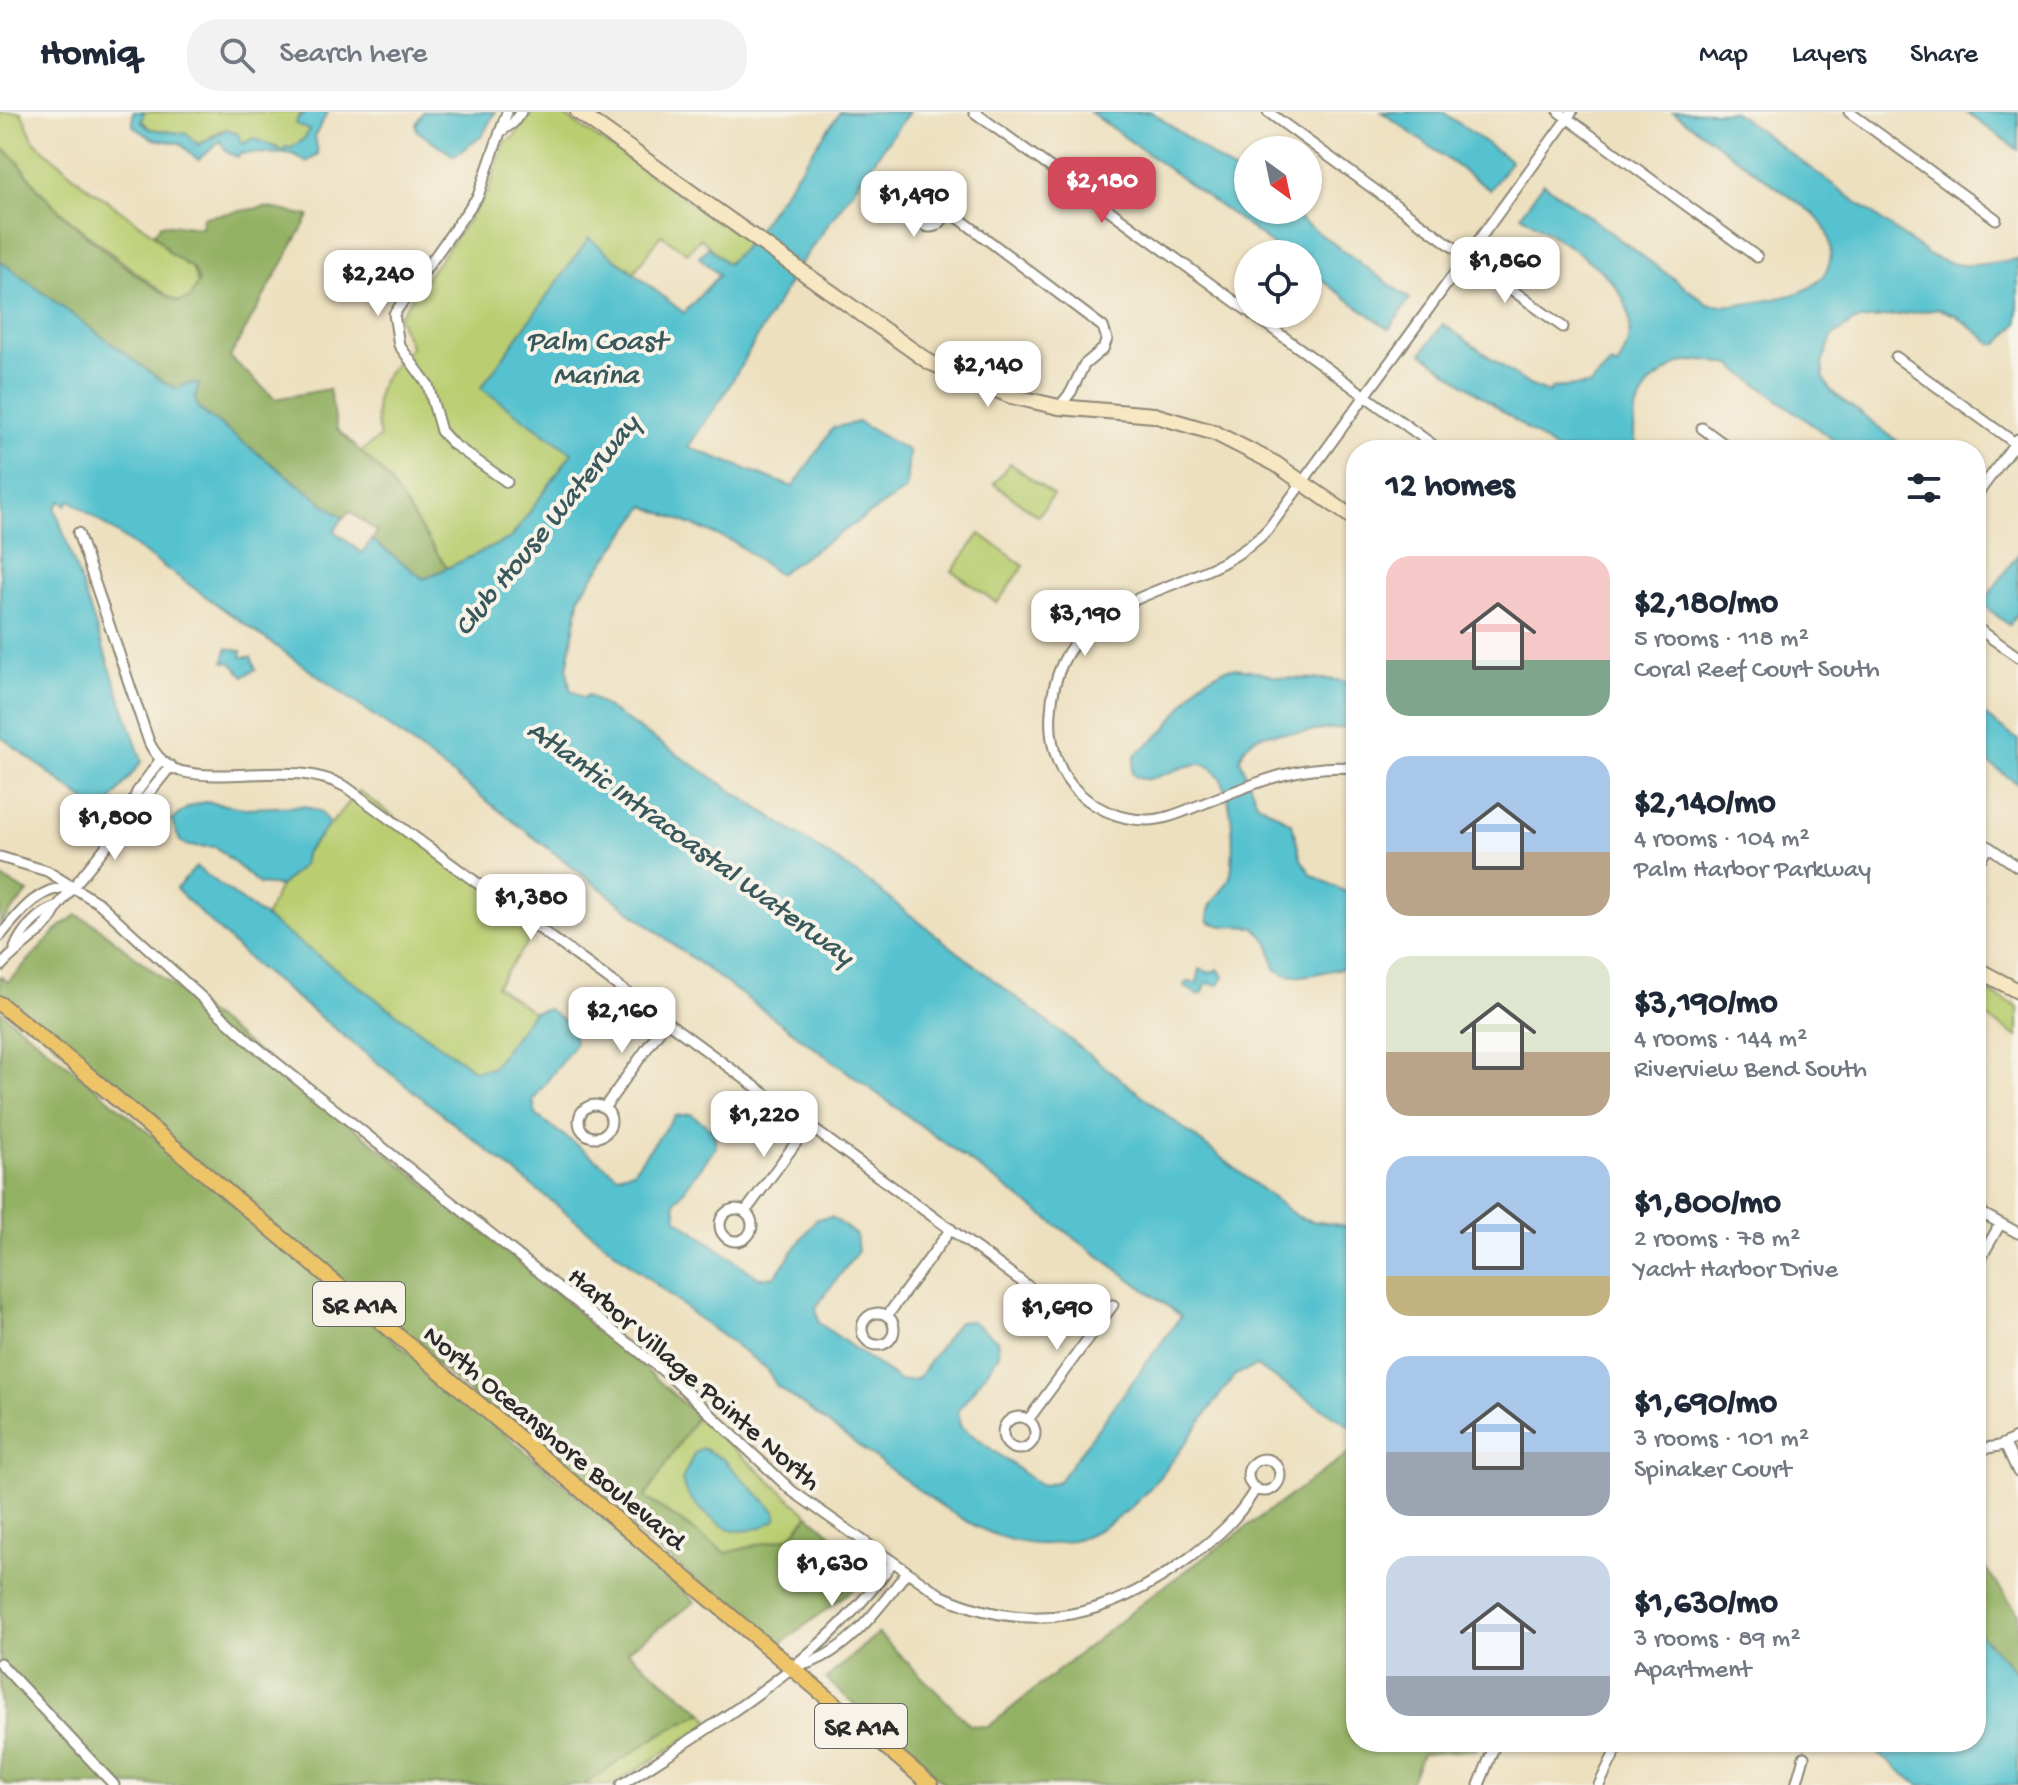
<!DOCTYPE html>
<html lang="en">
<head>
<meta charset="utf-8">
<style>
	:root { --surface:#fff; --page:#f2f2f3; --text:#1f2937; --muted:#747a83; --line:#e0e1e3; --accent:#d1495b }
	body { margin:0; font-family:"Gochi Hand",sans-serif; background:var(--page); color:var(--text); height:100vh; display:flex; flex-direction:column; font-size:30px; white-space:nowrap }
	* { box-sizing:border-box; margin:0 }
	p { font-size:26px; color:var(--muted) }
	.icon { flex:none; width:44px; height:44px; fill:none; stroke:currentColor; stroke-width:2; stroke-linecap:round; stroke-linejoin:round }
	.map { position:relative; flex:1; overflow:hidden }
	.side { position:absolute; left:1346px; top:328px; width:640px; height:1312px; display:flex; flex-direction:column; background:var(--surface); border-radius:32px; box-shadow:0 2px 6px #0004 }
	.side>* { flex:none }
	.needle { width:52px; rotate:147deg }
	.tools { position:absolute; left:1234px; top:24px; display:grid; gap:16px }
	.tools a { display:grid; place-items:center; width:88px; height:88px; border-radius:50%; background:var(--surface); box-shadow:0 2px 6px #0004; font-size:40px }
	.price { position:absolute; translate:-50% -68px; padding:0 18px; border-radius:16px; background:#fff; color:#222; font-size:26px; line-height:52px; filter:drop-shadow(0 2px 4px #0008) }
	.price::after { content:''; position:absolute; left:50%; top:48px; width:24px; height:18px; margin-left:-12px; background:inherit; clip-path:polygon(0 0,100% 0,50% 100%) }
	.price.active { background:var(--accent); color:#fff }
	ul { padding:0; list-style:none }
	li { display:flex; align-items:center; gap:24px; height:200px; padding:0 40px }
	li span { display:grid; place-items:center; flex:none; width:224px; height:160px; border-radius:24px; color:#555 }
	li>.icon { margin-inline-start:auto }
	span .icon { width:96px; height:96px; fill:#fffc; stroke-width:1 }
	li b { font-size:34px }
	h2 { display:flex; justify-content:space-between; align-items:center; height:96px; padding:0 40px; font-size:34px }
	header { display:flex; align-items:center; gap:48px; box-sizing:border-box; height:112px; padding:0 40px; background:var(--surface); border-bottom:2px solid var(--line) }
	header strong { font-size:38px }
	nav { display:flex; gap:44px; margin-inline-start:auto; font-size:28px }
	.search { width:560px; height:72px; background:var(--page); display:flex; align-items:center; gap:20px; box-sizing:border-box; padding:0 28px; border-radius:32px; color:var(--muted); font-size:30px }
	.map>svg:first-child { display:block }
	.green { fill:#bace71; stroke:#727c4e; stroke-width:2 }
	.forest { fill:#93b163; stroke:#5f6e47; stroke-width:2 }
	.water { fill:#56c2cf; stroke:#40767d; stroke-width:2 }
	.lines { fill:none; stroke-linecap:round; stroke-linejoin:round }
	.street-casing { stroke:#8c8675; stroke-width:13 }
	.secondary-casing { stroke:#8c8675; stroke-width:18 }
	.primary-casing { stroke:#8c8675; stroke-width:18 }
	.street { stroke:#fff; stroke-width:9 }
	.secondary { stroke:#f8e7c3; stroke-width:14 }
	.primary { stroke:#eec469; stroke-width:14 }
	.labels { text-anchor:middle; stroke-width:8; stroke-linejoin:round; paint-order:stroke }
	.shield { fill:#f7f3e8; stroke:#686764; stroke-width:2 }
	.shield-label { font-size:26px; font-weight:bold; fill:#2b2b2b }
	.street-label { font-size:28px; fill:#2b2b2b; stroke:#f7f3e8 }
	.water-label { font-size:30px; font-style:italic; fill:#38585c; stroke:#f7f3e8 }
</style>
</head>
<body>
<header>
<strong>Homiq</strong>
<div class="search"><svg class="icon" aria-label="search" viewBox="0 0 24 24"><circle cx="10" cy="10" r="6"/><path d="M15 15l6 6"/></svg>Search here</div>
<nav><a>Map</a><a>Layers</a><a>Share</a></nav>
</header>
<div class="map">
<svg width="2018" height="1673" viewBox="0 0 2018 1673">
	<rect width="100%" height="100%" fill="#f7f3e8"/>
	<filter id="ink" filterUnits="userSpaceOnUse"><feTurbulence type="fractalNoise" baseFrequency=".0125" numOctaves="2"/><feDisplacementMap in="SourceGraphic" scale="16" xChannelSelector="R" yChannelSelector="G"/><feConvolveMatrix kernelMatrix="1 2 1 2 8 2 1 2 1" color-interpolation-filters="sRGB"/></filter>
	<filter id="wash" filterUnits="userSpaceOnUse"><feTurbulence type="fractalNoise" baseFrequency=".006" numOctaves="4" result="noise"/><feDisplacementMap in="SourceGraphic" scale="32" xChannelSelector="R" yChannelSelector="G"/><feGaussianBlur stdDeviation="1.8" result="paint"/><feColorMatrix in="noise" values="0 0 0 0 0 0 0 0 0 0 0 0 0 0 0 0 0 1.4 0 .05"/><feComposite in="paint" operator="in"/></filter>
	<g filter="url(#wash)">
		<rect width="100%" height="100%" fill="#ede0bf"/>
		<path class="green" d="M0 0H21L34 29 82 71 154 122 171 142 192 156 199 175 190 186 181 190 169 185C126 152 80 120 42 81 27 65 21 46 0 35Z
			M144 0H308L300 3 296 12 309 18C305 28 291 40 280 40L277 34 242 32 222 18 198 33 187 22 150 17 140 6Z
			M533 0H559L749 130 727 153 701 126 687 141 661 123 634 160 588 127 572 341 511 426 447 456 385 363 361 340 380 325C369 281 381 265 411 235L398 205 487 82 505 30 514 25Z
			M1010 351 1053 383 1038 404 994 372Z
			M980 422 1024 454 997 491 952 459Z
			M359 679 540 813 496 874 533 900 492 957 475 959 265 806 280 774 303 753 305 741Z
			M1976 874 2018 895V925L1976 899Z
			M697 1304 809 1403 790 1425 726 1441 644 1385Z
			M703 1600 711 1611 612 1673H583L662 1621Z"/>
		<path class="forest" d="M0 35C20 46 26 64 41 80 79 121 130 161 178 190L190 186 199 169 192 156 171 142 154 122 161 112 202 116 203 105 265 95 309 104 230 245 275 287 329 277 337 317 385 363 447 456 424 467 372 428 377 420 349 399 343 406 199 297 195 287 199 272 188 271 177 277 166 272 0 149Z
			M0 765 28 780 0 812Z
			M77 803 94 812C297 973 507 1128 697 1304L645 1385 726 1441 790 1425 809 1403 875 1461 779 1533 650 1432 0 886V864L8 870 61 814Z
			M0 899 89 970 644 1440 695 1490 627 1539 703 1600 662 1621 583 1673H7L0 1667Z
			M1356 1336V1630H1478L1476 1637 1422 1642 1409 1673H946L826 1567 878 1521 970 1613 988 1615 1155 1481Z
			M1976 1443 2018 1501V1561L1976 1519Z"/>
		<path class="water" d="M133 0H144L141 10 150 17 187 22 198 33 227 17 238 22 242 32 254 26 285 40V35L291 36 305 26 309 18 296 12 298 5 308 0H328L315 23 318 42 307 50 292 42 242 41 237 45 226 39 220 29 198 48 180 31 153 27 133 14Z
			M423 0H495L482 24 454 44 417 19 416 12Z
			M840 0H909L799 153 755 121Z
			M1090 0H1152L1248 70V98H1287L1410 187 1389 217 1308 158V142H1286Z
			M1382 0H1443L1511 49 1490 78Z
			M1673 0H1734L1929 143C1962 160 1983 152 2018 147V211L1999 232H1993L1955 203 1939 197 1854 209 1832 225 1822 252 1824 267 1831 279 1909 338H1847L1731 253 1707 248 1679 251 1649 272 1635 299 1634 324 1638 338H1556L1422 241 1443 212 1529 273 1549 281 1552 276 1590 273 1611 252 1617 255C1664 178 1574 140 1521 103L1543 71 1708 192C1727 197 1796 186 1812 174 1840 155 1834 119 1811 100Z
			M1966 0H2018V38Z
			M589 126 684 201 719 163 699 145 709 135 727 152 749 130 794 162 725 281 688 335 793 375 833 316 858 310 909 339 906 378 778 462 734 430 645 394 580 483 567 557 570 577 584 586 588 583 863 766 1296 1104C1317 1114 1337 1108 1356 1119V1318L1256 1254 1235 1263C1204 1303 1166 1365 1129 1397 1039 1472 965 1412 890 1357 852 1329 814 1301 777 1274L766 1256 697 1205 256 854 176 777 196 755 475 959 492 956 533 900 549 897 573 916 575 932 533 988 536 1003 617 1063 633 1059 675 1004 691 1002 714 1019 716 1035 675 1090 677 1107 759 1166 775 1164 816 1107 832 1105 856 1123 858 1139 816 1195 819 1211 900 1269 917 1267 958 1210 972 1209 997 1228 999 1243 958 1299 960 1314 1041 1374 1059 1369 1181 1204 674 833 401 623 70 388 66 393 60 389 55 396 142 649 102 701 0 624V149L166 272 177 277 188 271 199 272 195 287 199 297 343 406 334 419 362 441 372 428 424 467 511 426 572 341 481 276Z
			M2018 442V501L2009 513 1982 492Z
			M227 536 242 539 241 545H251L256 557 244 564 230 550H224Z
			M1225 557C1247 553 1266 565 1287 566 1312 568 1332 564 1356 573V616C1338 615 1322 618 1305 620 1279 623 1251 613 1240 647L1257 690 1292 712 1301 747 1312 763 1356 785V856C1328 853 1300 875 1275 857L1269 831 1255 815 1223 814 1209 810C1204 788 1227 781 1231 761 1235 736 1235 652 1199 652 1178 652 1144 679 1132 661L1135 643 1164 619 1200 570Z
			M1976 597 2018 628V672L1976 642Z
			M206 690 244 696 304 694 322 700 329 713 305 741 303 753 280 774 259 772 216 735 188 734 180 729 172 709C182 698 191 692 206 690Z
			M1200 857 1210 861 1218 857 1224 865 1219 873 1206 871 1203 881 1198 883 1184 874 1187 870 1197 871Z
			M702 1336 723 1347 776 1400V1408C746 1425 728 1422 703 1399 693 1390 684 1381 682 1368L695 1340Z
			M1976 1519 2018 1561V1673H1919L1863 1630H1976Z"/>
	</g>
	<g filter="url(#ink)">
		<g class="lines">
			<defs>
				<path id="street" d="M974 0 1248 199
					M1268 0 1563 215
					M1559 0 1757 145
					M1849 0 1996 107
					M500 20 513 11 521 0
					M916 101a14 14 0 1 1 28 0a14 14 0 1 1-28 0Z
					M943 100 956 104 1103 215 1107 227 1103 237 1084 253 1071 280 1059 295
					M1252 202 1440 338
					M1896 245 2015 331
					M1702 316 1732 338
					M507 370 453 332 441 319 428 273 399 233 394 202 478 84 507 0
					M1976 384 2018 327
					M78 421 149 630C155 643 166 655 180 659 234 672 295 647 346 675L1092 1221
					M1976 515 2018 545
					M1356 656C1300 651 1255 671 1205 691 1186 698 1167 708 1147 708 1118 708 1091 695 1072 674 1055 654 1049 625 1051 600 1058 468 1202 491 1269 416L1572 0
					M128 702 137 680 161 647
					M1976 726 2018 755
					M0 745 47 759 100 792 249 929 672 1266 792 1379 942 1484C1034 1525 1111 1504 1189 1446 1217 1425 1238 1407 1256 1376
					M1976 753 1989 735
					M0 824C20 800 39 774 72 775
					M15 836C21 819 40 799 57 795
					M0 855C18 833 46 822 57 795L171 654
					M579 1009a16 16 0 1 1 32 0a16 16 0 1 1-32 0Z
					M604 996 666 910
					M720 1113a16 16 0 1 1 32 0a16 16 0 1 1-32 0Z
					M1976 1098 2018 1121
					M745 1100 809 1013
					M1976 1155 2000 1112
					M862 1217a16 16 0 1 1 32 0a16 16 0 1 1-32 0Z
					M887 1204 951 1117
					M1003 1321a16 16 0 1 1 32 0a16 16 0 1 1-32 0Z
					M1028 1308 1113 1193
					M2005 1332 2018 1360
					M1976 1338 1999 1334 2018 1325
					M1248 1363a16 16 0 1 1 32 0a16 16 0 1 1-32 0Z
					M0 1551 114 1673
					M791 1555C839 1551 879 1497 906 1461
					M621 1673C717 1610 826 1547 892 1451
					M1479 1673 1496 1630
					M1599 1673 1620 1630
					M1796 1673 1804 1645"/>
				<path id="secondary" d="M578 0 929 250 1011 284 1059 295 1154 303 1215 321 1276 352 1356 408
					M1976 857 2018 879"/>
				<path id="primary" d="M0 892 92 966 931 1673"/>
			</defs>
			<use href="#street" class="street-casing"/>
			<use href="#secondary" class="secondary-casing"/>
			<use href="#primary" class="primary-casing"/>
			<use href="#street" class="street"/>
			<use href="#secondary" class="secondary"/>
			<use href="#primary" class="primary"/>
		</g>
	</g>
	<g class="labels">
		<g class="shield">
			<rect x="313" y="1170" width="92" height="44" rx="6"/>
			<rect x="815" y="1592" width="92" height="44" rx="6"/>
		</g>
		<g class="shield-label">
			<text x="359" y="1201">SR A1A</text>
			<text x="861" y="1623">SR A1A</text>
		</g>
		<g class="street-label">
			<text transform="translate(696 1265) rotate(41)" y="10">Harbor Village Pointe North</text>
			<text transform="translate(556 1324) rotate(40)" y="10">North Oceanshore Boulevard</text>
		</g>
		<g class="water-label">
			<text x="596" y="237">Palm Coast<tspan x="596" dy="34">Marina</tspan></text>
			<text transform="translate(545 412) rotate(-51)" y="10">Club House Waterway</text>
			<text transform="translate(692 729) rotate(36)" y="10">Atlantic Intracoastal Waterway</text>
		</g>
	</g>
</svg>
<div class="tools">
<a><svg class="needle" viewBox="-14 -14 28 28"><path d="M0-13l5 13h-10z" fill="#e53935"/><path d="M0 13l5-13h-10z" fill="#747a83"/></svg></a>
<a><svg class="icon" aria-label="locate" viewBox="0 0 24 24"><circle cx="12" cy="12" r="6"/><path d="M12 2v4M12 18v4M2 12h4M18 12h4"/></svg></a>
</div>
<b class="price active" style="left:1102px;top:113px">$2,180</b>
<b class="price" style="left:914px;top:127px">$1,490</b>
<b class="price" style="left:1505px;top:193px">$1,860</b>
<b class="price" style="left:378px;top:206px">$2,240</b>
<b class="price" style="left:988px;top:297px">$2,140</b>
<b class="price" style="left:1085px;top:546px">$3,190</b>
<b class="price" style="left:115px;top:750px">$1,800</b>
<b class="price" style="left:531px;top:830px">$1,380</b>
<b class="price" style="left:622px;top:943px">$2,160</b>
<b class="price" style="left:764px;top:1047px">$1,220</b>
<b class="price" style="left:1057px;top:1240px">$1,690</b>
<b class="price" style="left:832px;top:1496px">$1,630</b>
<section class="side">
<h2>12 homes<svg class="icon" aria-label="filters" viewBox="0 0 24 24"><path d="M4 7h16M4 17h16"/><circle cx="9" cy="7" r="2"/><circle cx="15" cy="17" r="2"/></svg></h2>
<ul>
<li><span style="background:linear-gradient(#f6c9c9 65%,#7fa58c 0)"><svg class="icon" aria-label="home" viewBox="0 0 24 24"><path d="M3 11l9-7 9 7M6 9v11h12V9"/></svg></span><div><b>$2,180/mo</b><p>5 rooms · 118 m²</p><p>Coral Reef Court South</p></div></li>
<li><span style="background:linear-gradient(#a9c7e8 60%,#b9a48a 0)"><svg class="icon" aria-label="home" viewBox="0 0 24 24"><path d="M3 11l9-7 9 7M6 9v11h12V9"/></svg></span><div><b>$2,140/mo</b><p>4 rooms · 104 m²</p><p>Palm Harbor Parkway</p></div></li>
<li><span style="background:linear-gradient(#dfe7d0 60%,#b9a48a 0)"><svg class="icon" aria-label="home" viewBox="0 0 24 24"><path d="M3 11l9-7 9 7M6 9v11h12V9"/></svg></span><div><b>$3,190/mo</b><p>4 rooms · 144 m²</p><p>Riverview Bend South</p></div></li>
<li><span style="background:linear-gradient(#a9c7e8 75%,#c2b280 0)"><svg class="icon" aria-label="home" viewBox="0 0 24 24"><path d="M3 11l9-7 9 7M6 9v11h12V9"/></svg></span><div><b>$1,800/mo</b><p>2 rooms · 78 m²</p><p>Yacht Harbor Drive</p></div></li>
<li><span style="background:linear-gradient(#a9c7e8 60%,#9aa5b1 0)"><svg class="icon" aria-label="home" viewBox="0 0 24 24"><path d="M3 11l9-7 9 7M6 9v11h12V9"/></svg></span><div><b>$1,690/mo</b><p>3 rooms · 101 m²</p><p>Spinaker Court</p></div></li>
<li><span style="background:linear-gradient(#c9d6e8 75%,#9aa5b1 0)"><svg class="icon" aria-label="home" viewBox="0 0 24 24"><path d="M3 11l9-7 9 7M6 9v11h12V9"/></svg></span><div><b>$1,630/mo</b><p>3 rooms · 89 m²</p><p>Apartment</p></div></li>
</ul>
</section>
</div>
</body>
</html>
